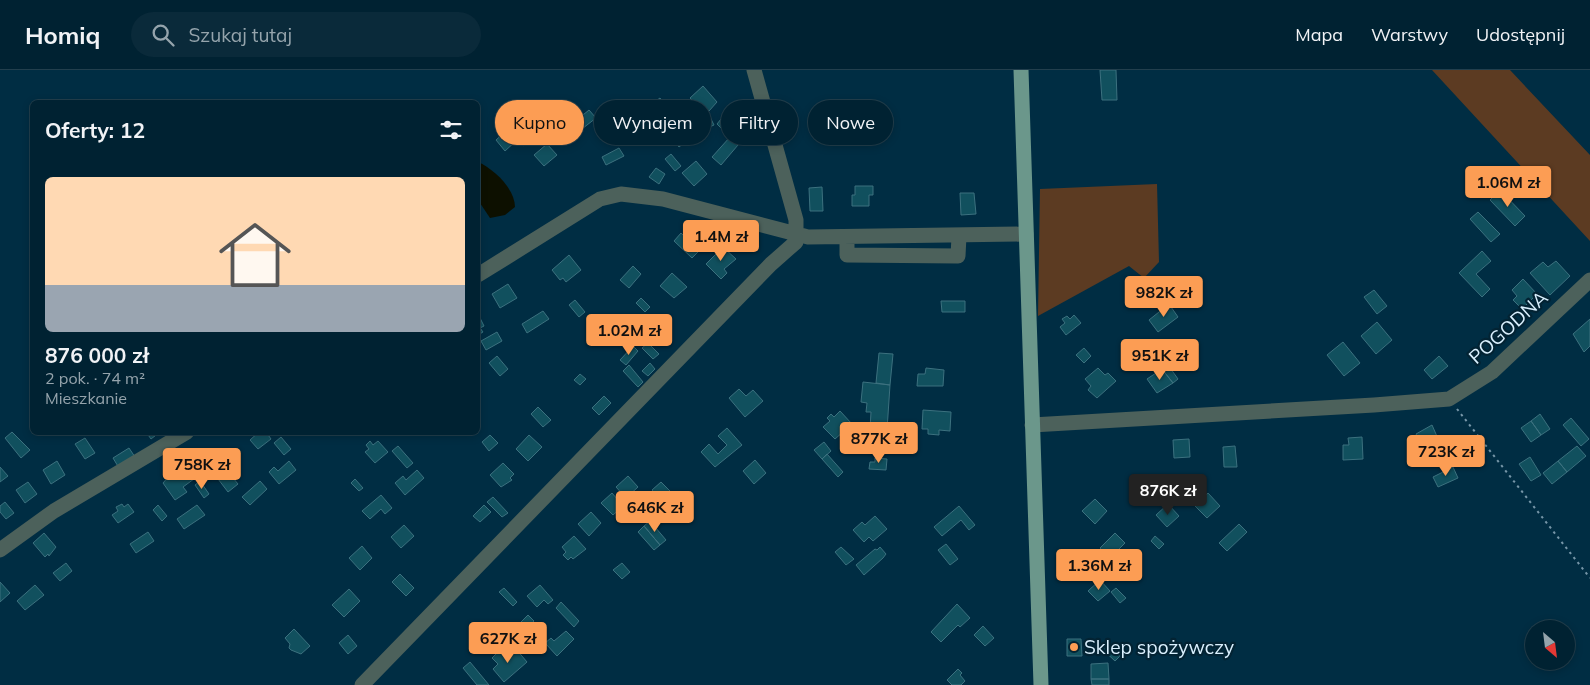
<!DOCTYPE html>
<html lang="pl">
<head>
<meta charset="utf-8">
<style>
	:root { --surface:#002232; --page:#0a2a3a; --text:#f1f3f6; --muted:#95a4ac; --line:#223f4d; --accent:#fc9d54 }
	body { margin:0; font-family:Mulish,sans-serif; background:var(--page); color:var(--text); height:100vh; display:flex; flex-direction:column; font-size:19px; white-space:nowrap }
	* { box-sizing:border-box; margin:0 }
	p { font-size:16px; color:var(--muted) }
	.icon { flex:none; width:28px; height:28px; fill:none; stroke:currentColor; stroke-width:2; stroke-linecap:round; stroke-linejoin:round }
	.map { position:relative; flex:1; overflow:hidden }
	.drawer { position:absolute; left:30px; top:30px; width:450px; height:335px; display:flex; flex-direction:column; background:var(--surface); border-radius:8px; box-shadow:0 2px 8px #0003,0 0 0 1px var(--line) }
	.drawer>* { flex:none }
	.guide { position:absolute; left:495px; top:30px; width:475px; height:45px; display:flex; gap:10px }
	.needle { width:32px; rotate:152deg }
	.tools { position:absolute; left:1525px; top:550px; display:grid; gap:10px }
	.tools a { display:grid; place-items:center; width:50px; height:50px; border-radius:50%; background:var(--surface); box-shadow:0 2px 8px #0003,0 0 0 1px var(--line); font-size:25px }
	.price { position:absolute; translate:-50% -42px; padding:0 11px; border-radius:5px; background:var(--accent); color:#111; font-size:16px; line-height:32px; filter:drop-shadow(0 1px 2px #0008) }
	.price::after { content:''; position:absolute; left:50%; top:30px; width:15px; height:11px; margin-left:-8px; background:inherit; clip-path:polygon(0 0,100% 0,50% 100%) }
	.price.active { background:#222; color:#fff }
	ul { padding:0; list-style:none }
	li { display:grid; align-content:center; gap:10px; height:265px; padding:0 15px }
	li span { display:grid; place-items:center; height:155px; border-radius:8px; color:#555 }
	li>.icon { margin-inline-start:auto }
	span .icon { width:90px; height:90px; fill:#fffc; stroke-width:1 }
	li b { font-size:21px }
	h2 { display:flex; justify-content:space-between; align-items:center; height:60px; padding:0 15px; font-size:21px }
	.tag { padding:0 18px; border-radius:22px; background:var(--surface); box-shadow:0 2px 8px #0003,0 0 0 1px var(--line); font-size:18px; line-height:45px }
	.tag.active { background:var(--accent); color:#111 }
	header { display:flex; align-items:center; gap:30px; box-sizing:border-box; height:70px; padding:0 25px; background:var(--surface); border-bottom:1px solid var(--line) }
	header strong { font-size:24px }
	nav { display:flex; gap:28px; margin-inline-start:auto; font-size:18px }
	.search { width:350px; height:45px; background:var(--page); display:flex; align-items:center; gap:12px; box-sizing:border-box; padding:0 18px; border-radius:28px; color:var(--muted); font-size:19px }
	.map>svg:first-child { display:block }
	.green { fill:#5c3b22 }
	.water { fill:#0d1000 }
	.building { fill:#11505e; stroke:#3c717f }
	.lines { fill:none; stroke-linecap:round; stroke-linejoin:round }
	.path { stroke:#7696a8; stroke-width:2; stroke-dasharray:2.5 4; stroke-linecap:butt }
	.minor { stroke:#4c615b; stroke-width:15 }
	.major { stroke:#6b978b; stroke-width:15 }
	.poi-dot { fill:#fc9d54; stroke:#032333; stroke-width:2 }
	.labels { text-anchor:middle; stroke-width:4.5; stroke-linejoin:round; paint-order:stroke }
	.street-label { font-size:19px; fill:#daf0fe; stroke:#032333 }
	.poi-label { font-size:19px; fill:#daf0fe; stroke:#032333; text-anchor:start }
</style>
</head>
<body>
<header>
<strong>Homiq</strong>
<div class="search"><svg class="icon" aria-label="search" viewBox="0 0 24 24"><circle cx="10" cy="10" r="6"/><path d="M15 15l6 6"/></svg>Szukaj tutaj</div>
<nav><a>Mapa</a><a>Warstwy</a><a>Udostępnij</a></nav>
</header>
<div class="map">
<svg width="1590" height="615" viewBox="0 0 1590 615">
	<rect width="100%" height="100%" fill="#002d43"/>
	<path class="green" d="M1432 0H1510L1590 85V171Z
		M1157 114 1159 192 1144 208 1129 196 1038 246 1040 119Z"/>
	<path class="water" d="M478 92C494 99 515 119 515 137L505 145 490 148 478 130Z"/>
	<path class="building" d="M1100 0H1116L1117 30H1102Z
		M703 16 717 32 709 41 705 37 702 40 690 28Z
		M660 28 672 43 665 47 653 33Z
		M589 40 596 48 578 62 572 54Z
		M607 43 617 54 608 62 598 50Z
		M710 47 714 55 698 62 694 54Z
		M666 49 673 58 678 55 689 69 679 77 661 53Z
		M721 49 730 56 725 62 717 54Z
		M514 54 529 71 523 76 517 70 505 81 496 70Z
		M730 67 738 75 721 95 712 87Z
		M547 74 557 85 544 96 534 85Z
		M619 78 624 86 606 95 602 87Z
		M671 84 681 96 675 101 665 89Z
		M696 91 707 104 694 116 682 103Z
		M656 98 665 104 659 114 649 107Z
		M855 116H873V125H869V136H852V125H855Z
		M822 117 823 141H810L809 118Z
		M1500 120 1525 146 1515 156 1490 130Z
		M960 123H974L976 144 961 145Z
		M1478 142 1500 164 1491 172 1470 149Z
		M681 163 699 181 692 188 674 171Z
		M723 177 736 189 724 199 727 203 721 209 706 194Z
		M1482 181 1491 191 1476 204 1490 219 1482 227 1459 203Z
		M569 185 581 200 566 212 563 208 560 210 552 200Z
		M1556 191 1570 206 1550 225 1530 203 1543 192 1548 197Z
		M633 196 641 204 629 218 620 210Z
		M672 203 687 217 674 228 660 216Z
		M1523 209 1537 224 1522 239 1513 230 1517 226 1512 220Z
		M1142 212 1154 225 1141 236 1130 223Z
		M508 214 517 228 500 238 492 224Z
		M1374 220 1387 236 1377 244 1364 227Z
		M641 228 650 237 645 242 636 233Z
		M575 230 585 242 579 247 569 235Z
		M941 231H965V242H942Z
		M1169 234 1178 247 1158 262 1149 250Z
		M543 241 549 249 527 263 522 254Z
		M478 244 484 256 480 258 483 262 478 265Z
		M1074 245 1081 253 1066 265 1060 257 1065 253 1062 249 1067 246 1070 249Z
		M1590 249V276L1584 282 1573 264Z
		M1377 252 1392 270 1376 284 1361 266Z
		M497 262 502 271 486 280 481 271Z
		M1343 272 1360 293 1344 306 1327 285Z
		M648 273 659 284 653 289 642 278Z
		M633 276 638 281 626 295 620 290Z
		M1084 278 1091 286 1084 293 1076 285Z
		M879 283 893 284 890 315 876 313Z
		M497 286 508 299 500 306 489 293Z
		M1439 286 1448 296 1432 309 1424 300Z
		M650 293 655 299 648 306 642 301Z
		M629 295 643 312 638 317 623 301Z
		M1168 295 1178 309 1173 313 1162 299Z
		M926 298 944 300 943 316H917L918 304H925Z
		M1098 298 1105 305 1108 303 1116 311 1097 328 1088 320 1091 316 1085 309Z
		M1162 299 1173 313 1157 323 1147 309Z
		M580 304 586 309 580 315 574 310Z
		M863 312 890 315 887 360 870 359 871 342H866L867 333 861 332Z
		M739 319 746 326 753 320 763 331 745 347 729 328Z
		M604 326 611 333 599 345 592 338Z
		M538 337 551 350 543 357 531 344Z
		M923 340 951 342 950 361 939 360V365L928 364V359H922Z
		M840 341 852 354 835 369 823 357 830 351 827 348 831 344 834 347Z
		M1540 344 1550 359 1541 365 1531 351Z
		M1571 348 1589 369 1581 376 1563 355Z
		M1531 351 1541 365 1531 372 1521 358Z
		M1432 355 1439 371 1424 379 1416 364Z
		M727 358 742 375 715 397 701 382 709 374 718 384 727 375 718 366Z
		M12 362 30 380 21 388 5 368Z
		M146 362H160L151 369Z
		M259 362H266L271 369 258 379 250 370Z
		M490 365 498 373 489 381 482 372Z
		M529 365 542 377 528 391 516 379Z
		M281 367 291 379 284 385 274 373Z
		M1362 367 1363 389 1343 390V375H1349L1348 368Z
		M85 368 95 383 85 389 75 374Z
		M1189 369 1190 387 1174 388 1173 370Z
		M370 371 373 375 378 371 388 382 375 393 365 382 369 379 366 375Z
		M824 372 831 381 822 389 814 380Z
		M398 376 413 393 407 398 392 381Z
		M1235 376 1237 397H1224L1223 377Z
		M1577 376 1586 386 1567 402 1558 391Z
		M129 378 135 387 119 398 113 388Z
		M827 384 843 402 838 407 822 389Z
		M1530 387 1541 405 1531 411 1519 394Z
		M875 388 887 389 886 400 869 399 870 392H875Z
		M755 390 766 403 754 414 743 401Z
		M57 391 65 405 51 414 43 400Z
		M289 391 296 400 279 414 269 402 274 397 278 401Z
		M1558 391 1567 402 1552 414 1543 403Z
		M189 393 198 406 183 417 187 422 175 430 163 413 169 406H174Z
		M503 393 514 404 510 408 512 410 501 417 490 405Z
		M0 397 8 406 0 412Z
		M224 397 238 414 228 422 215 405Z
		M1453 397 1458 408 1438 417 1433 407Z
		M417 400 424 408 405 425 395 413 403 406 406 410Z
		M628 406 638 417 626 428 616 417Z
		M355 409 363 418 359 421 351 413Z
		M200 411 209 424 204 428 195 415Z
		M260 411 267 419 250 435 242 427Z
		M28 412 37 424 25 433 16 420Z
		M661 412 670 421 661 430 652 420Z
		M612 423 623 436 613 445 601 433Z
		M1208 423 1220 436 1207 448 1195 436Z
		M381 425 392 438 385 444 381 439 370 449 362 441Z
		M493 427 508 443 502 447 487 432Z
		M1095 429 1107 441 1095 454 1082 441Z
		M5 432 14 443 6 449 0 442V436Z
		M122 434 124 437 128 434 134 442 118 453 112 445 118 441 116 437Z
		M1168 434 1179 446 1167 457 1156 445Z
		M158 435 167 446 162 451 153 440Z
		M197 435 205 445 184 459 177 449Z
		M484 435 491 442 480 452 473 446Z
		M959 436 975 455 969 460 961 450 942 466 934 457Z
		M591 442 601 453 589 466 578 454Z
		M875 446 887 459 873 471 869 467 864 472 853 460 862 452 865 455Z
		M650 451 666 470 660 475 644 456Z
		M1239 454 1247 462 1227 481 1219 473Z
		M404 455 414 466 401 478 391 467Z
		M644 456 660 475 654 480 638 462Z
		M148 462 154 471 136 483 130 474Z
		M44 463 56 477 49 486 48 484 45 487 33 473Z
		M1115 463 1125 473 1110 488 1100 478Z
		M574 466 586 479 573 489 571 487 568 490 563 485 566 482 562 477Z
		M1155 466 1164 474 1159 479 1151 471Z
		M946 474 958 489 950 495 938 480Z
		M362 476 372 488 360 500 349 488Z
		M841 477 854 489 846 495 835 482Z
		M880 477 886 484 883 488 864 505 856 495 875 479 877 480Z
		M66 493 72 501 60 511 53 503Z
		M622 493 630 502 622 509 613 500Z
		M400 504 414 518 406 526 392 512Z
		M1100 510 1110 521 1098 531 1088 521Z
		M0 512 10 523 0 532Z
		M35 515 44 525 25 540 17 531Z
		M540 515 553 530 548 534 544 530 537 537 527 526Z
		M504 518 517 532 513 536 499 522Z
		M1116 518 1126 528 1120 533 1111 522Z
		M349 519 360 531 344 547 332 535Z
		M561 532 579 551 574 557 556 538Z
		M957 534 970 548 960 557 958 555 941 572 931 562Z
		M528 545 534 551 530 555 539 566 533 572 517 556Z
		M983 556 994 568 985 576 974 565Z
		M294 559 310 576 301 584 291 580 289 578 290 574 285 568Z
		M566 561 574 569 557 586 545 573 551 568 554 571Z
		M348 565 357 576 348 584 339 573Z
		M1067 569H1081L1082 586H1067Z
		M1106 573 1120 586 1115 591 1101 578Z
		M516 579 527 592 504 612 493 599 498 594 492 588 499 581 505 588Z
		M470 592 489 615H477L463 598Z
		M1108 593 1109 609H1091V594Z
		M958 599 962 603 960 605 965 611 961 615H952L947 610Z
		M1091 609H1109V615H1092Z"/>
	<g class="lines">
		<path class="path" d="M1457 339 1590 508"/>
		<path class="minor" d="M847 168V185L958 186 959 166
			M478 205 600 129 621 124 663 129 808 167 1026 164
			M1032 355 1374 335 1449 329 1492 302 1590 210
			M0 480 54 441 187 362
			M362 615 771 194 796 172V150L754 0"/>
		<path class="major" d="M1021 0 1041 615"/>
	</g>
	<circle class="poi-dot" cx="1074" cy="577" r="5"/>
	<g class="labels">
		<g class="street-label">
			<text transform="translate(1508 257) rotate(-42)" y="7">POGODNA</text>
		</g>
		<g class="poi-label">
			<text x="1084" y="584">Sklep spożywczy</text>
		</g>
	</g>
</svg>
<div class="tools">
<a><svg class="needle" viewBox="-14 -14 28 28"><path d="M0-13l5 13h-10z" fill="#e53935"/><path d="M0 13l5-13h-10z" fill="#95a4ac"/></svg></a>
</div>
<b class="price" style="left:1508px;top:138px">1.06M zł</b>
<b class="price" style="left:721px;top:192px">1.4M zł</b>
<b class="price" style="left:1164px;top:248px">982K zł</b>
<b class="price" style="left:629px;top:286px">1.02M zł</b>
<b class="price" style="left:1160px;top:311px">951K zł</b>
<b class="price" style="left:879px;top:394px">877K zł</b>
<b class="price" style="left:1446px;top:407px">723K zł</b>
<b class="price" style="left:202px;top:420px">758K zł</b>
<b class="price active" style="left:1168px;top:446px">876K zł</b>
<b class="price" style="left:655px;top:463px">646K zł</b>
<b class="price" style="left:1099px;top:521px">1.36M zł</b>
<b class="price" style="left:508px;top:594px">627K zł</b>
<div class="guide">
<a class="tag active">Kupno</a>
<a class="tag">Wynajem</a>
<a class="tag">Filtry</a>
<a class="tag">Nowe</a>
</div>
<section class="drawer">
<h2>Oferty: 12<svg class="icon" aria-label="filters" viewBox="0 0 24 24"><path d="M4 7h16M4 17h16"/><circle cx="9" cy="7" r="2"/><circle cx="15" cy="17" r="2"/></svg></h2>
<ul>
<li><span style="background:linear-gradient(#ffd9b3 70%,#9aa5b1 0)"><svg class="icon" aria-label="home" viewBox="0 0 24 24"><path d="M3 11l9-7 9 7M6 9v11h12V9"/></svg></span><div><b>876 000 zł</b><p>2 pok. · 74 m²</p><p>Mieszkanie</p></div></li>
</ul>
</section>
</div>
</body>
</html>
